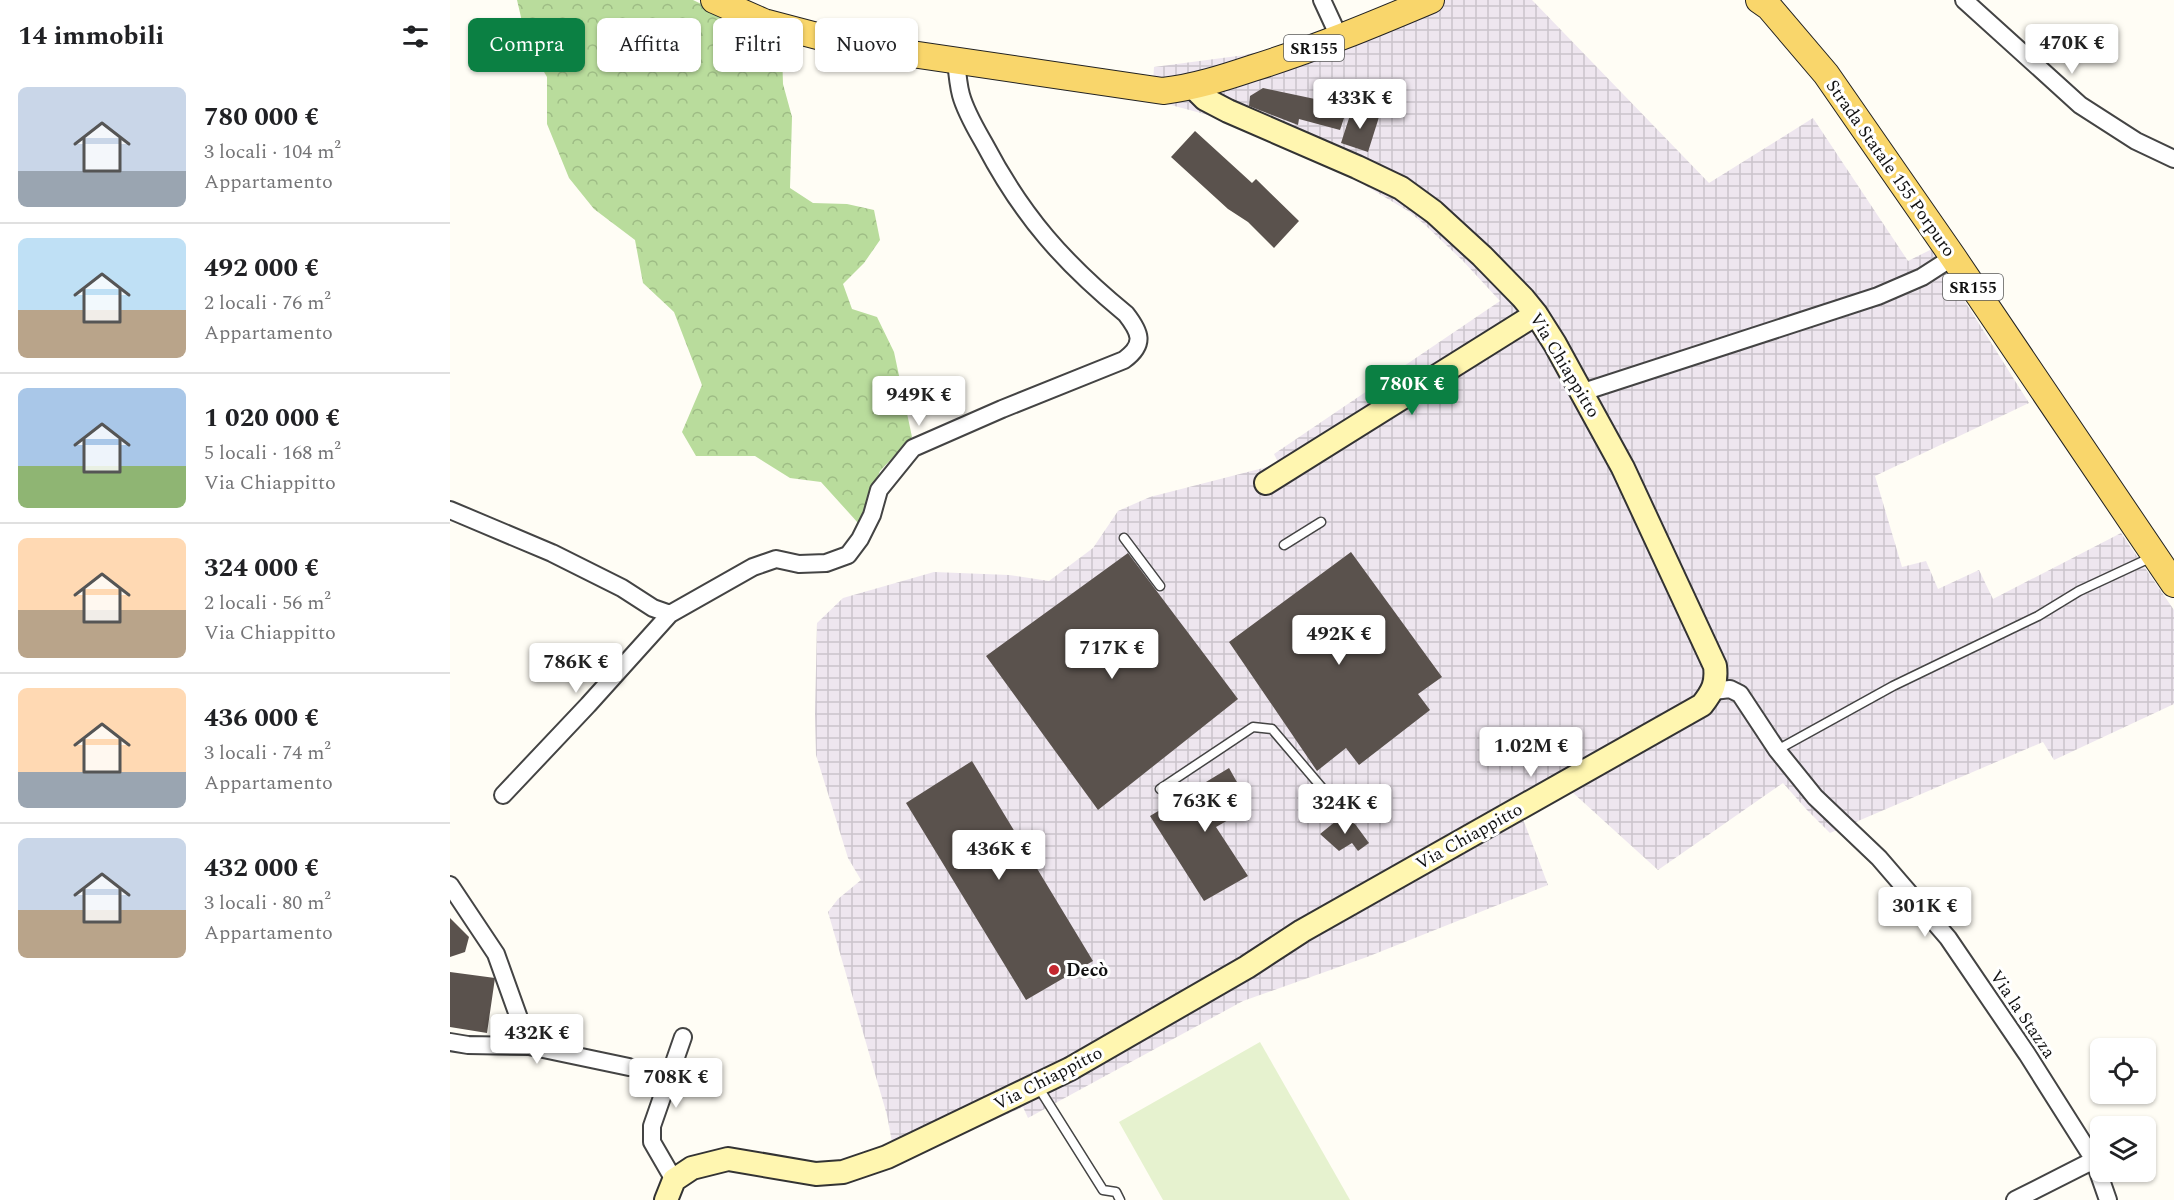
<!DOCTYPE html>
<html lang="it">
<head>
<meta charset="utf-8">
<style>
	:root { --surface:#fff; --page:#f6f6f6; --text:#202124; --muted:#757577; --line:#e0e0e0; --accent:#0b8043 }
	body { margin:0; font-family:Spectral,serif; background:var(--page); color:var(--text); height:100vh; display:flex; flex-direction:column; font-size:22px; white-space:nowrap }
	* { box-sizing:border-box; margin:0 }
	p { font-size:20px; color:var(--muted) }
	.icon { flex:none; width:33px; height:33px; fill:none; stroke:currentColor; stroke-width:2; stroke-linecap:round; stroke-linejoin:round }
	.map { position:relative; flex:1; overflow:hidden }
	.sheet { display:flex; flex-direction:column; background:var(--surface); width:450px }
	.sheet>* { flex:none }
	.top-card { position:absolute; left:18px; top:18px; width:570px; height:54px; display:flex; gap:12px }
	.buttons { position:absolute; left:1640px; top:1038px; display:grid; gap:12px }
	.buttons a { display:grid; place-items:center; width:66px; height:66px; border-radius:9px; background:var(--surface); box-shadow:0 2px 4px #0004; font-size:30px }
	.price { position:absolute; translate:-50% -51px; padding:0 14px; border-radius:6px; background:#fff; color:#222; font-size:20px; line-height:39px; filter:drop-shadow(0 2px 3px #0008) }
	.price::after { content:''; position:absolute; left:50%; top:36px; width:18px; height:14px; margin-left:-9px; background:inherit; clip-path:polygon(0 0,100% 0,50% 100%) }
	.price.on { background:var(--accent); color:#fff }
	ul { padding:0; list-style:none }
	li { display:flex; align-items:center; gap:18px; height:150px; padding:0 18px }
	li+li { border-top:2px solid var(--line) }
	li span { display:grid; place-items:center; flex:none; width:168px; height:120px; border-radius:9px; color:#555 }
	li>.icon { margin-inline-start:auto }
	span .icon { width:72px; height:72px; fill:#fffc; stroke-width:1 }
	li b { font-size:26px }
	h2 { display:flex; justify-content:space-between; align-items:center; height:72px; padding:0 18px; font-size:26px }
	.tag { padding:0 21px; border-radius:9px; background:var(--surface); box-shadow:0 2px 4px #0004; font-size:21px; line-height:54px }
	.tag.on { background:var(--accent); color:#fff }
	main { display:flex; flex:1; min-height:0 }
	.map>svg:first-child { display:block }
	.industrial { fill:url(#industrial-grid) }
	.forest { fill:url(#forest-crowns) }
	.pitch { fill:#e6f2cf }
	.building { fill:#5a524d }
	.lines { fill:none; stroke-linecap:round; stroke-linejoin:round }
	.lane-casing { stroke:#444; stroke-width:11 }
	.street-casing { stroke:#444; stroke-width:20 }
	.secondary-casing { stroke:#333; stroke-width:26 }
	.primary-casing { stroke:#222; stroke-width:28 }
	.lane { stroke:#fff; stroke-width:8 }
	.street { stroke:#fff; stroke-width:16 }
	.secondary { stroke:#fff6b0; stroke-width:22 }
	.primary { stroke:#f9d66b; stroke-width:26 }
	.poi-dot { fill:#c4262e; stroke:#fff; stroke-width:2 }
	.labels { text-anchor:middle; stroke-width:6; stroke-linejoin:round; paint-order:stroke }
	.shield { fill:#fff; stroke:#585858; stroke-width:1.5 }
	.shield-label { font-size:16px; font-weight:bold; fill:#111 }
	.street-label { font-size:18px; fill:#111; stroke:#fff }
	.poi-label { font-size:18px; font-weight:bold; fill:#111; stroke:#fff; text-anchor:start }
</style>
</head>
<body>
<main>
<section class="sheet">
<h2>14 immobili<svg class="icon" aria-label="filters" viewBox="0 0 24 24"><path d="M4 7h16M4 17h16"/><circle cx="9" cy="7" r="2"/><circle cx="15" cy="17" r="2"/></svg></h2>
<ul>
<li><span style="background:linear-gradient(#c9d6e8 70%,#9aa5b1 0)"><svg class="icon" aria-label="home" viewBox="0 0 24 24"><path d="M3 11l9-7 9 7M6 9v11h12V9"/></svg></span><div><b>780 000 €</b><p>3 locali · 104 m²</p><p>Appartamento</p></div></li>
<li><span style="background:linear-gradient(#bfe0f5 60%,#b9a48a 0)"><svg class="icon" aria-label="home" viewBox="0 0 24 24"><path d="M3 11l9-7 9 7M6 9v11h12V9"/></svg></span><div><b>492 000 €</b><p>2 locali · 76 m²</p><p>Appartamento</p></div></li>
<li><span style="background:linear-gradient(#a9c7e8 65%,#8fb573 0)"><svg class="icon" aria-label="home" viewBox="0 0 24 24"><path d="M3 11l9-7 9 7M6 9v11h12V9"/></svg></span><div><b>1 020 000 €</b><p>5 locali · 168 m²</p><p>Via Chiappitto</p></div></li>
<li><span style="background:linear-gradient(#ffd9b3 60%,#b9a48a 0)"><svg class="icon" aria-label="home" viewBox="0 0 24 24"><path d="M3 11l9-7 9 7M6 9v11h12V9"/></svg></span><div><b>324 000 €</b><p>2 locali · 56 m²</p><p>Via Chiappitto</p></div></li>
<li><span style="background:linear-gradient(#ffd9b3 70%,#9aa5b1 0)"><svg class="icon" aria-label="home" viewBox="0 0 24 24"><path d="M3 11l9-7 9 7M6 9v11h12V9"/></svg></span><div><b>436 000 €</b><p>3 locali · 74 m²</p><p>Appartamento</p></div></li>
<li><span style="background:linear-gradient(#c9d6e8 60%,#b9a48a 0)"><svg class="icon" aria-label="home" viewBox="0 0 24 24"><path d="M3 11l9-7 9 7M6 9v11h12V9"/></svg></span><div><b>432 000 €</b><p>3 locali · 80 m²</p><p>Appartamento</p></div></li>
</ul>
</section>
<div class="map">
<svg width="1724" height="1200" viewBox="0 0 1724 1200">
	<defs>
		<pattern id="industrial-grid" width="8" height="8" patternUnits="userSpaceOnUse" patternTransform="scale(1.5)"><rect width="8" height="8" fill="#eee6ef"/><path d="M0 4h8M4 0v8" fill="none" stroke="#cbc4cc"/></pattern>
		<pattern id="forest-crowns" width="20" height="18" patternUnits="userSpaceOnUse" patternTransform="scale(1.5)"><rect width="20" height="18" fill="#b9dc9c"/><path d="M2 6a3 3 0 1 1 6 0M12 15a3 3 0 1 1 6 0" fill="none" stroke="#9ebc85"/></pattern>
	</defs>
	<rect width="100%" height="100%" fill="#fffdf5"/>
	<path class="industrial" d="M952 0H1082L1259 183 1363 118 1458 261 1482 249 1579 403 1425 476 1452 567 1476 561 1488 589 1529 570 1543 599 1671 533 1724 610V704L1604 760 1593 742 1380 833 1356 809 1333 783 1208 870 1121 791 1073 819 1098 885 917 957 793 1001 578 1118 573 1107 446 1164 437 1115 378 912 388 899 411 880 398 858 366 755 365 714 367 623 393 598 484 572 559 575 599 581 643 548 668 511 700 497 829 464 824 454 1050 301 1013 261 974 224 958 211 906 180 762 116 702 100 704 67 795 55 838 45Z"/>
	<path class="forest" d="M67 0H243L289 22 332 51 333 84 342 117 340 188 363 203 397 204 424 210 430 240 414 263 393 284 402 309 427 317 444 352 462 437 430 471 409 524 371 482 340 478 305 456H246L232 432 252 385 224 312 193 283 185 240 144 209 119 178 97 124V77L77 43Z"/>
	<path class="pitch" d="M810 1042 900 1200H713L669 1122Z"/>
	<path class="building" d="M813 88 898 106 890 130 849 119 848 125 799 106 800 96Z
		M902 109 929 117 918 152 891 143Z
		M745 131 802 183 806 179 849 221 824 248 798 222 778 209 721 157Z
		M901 552 992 677 968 694 980 710 909 765 896 748 867 771 779 642Z
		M678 553 788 699 648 810 536 656Z
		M522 761 643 961 576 1000 456 803Z
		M779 768 801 807 766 827 798 876 754 901 700 816Z
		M891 817 905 824 919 843 908 851 902 843 889 851 870 834Z
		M0 918 19 937 15 952 0 957Z
		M0 972 45 978 37 1033 0 1027Z"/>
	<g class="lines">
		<defs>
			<path id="lane" d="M674 538 710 586
				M834 545 871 522
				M1327 750 1443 686 1588 616 1629 591 1702 557
				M710 789 803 727 822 729 873 789 904 797
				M587 1085 653 1190 666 1192 670 1200"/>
			<path id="street" d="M872 0 890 39
				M1514 0 1630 105 1686 141 1724 159
				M1133 392 1428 296 1472 277 1503 257
				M0 510 102 553 172 588 203 608 220 614 303 567 326 559 349 564 376 563 398 555 410 539 422 515 429 490 463 448 552 409 674 360C696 344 690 332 676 314 614 263 573 217 535 145 526 129 516 113 511 95 508 84 507 71 506 59
				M1264 691 1280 689 1290 694 1327 750 1365 797 1429 858 1498 938 1577 1054 1644 1160 1658 1200
				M53 795 138 705 220 614
				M0 885 46 954 79 1046
				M0 1042 18 1045 79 1046 179 1067
				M224 1180 202 1142V1126L233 1037
				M1565 1200 1644 1160"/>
			<path id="secondary" d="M816 483 1086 314
				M216 1200 224 1180 242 1168 278 1159 366 1174 393 1172 437 1157 620 1069 797 967 852 931 1252 705C1263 691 1267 683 1265 666L1173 468 1105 344 1086 314 1073 298 1032 256 984 212 951 188 907 167 778 111 755 99 743 87"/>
			<path id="primary" d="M264 0 314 22 371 37 448 52 713 91C745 87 773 78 803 68 864 49 922 25 981 0
				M1309 0 1319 7 1376 74 1503 257 1724 584"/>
		</defs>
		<use href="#lane" class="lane-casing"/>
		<use href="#street" class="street-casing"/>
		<use href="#secondary" class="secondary-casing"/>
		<use href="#primary" class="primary-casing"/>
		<use href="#lane" class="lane"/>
		<use href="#street" class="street"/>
		<use href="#secondary" class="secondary"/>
		<use href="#primary" class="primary"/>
	</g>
	<circle class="poi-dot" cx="604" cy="970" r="6"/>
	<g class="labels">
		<g class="shield">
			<rect x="834" y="35" width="60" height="26" rx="4.5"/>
			<rect x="1493" y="274" width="60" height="26" rx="4.5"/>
		</g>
		<g class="shield-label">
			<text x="864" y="54">SR155</text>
			<text x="1523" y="293">SR155</text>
		</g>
		<g class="street-label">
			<text transform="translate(1441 168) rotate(55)" y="6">Strada Statale 155 Porpuro</text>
			<text transform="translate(1115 365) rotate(59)" y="6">Via Chiappitto</text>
			<text transform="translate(1019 836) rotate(-29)" y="6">Via Chiappitto</text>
			<text transform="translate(1573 1014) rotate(56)" y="6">Via la Stazza</text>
			<text transform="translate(598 1078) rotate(-27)" y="6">Via Chiappitto</text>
		</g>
		<g class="poi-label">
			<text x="616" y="976">Decò</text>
		</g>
	</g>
</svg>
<div class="buttons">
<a><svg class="icon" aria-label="locate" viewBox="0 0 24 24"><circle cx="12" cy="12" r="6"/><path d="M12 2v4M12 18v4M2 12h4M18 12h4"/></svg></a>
<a><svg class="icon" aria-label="layers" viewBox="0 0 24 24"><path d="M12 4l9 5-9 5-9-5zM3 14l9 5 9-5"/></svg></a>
</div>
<b class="price" style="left:1622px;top:75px">470K €</b>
<b class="price" style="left:910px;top:130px">433K €</b>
<b class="price on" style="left:962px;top:416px">780K €</b>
<b class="price" style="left:469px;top:427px">949K €</b>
<b class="price" style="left:889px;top:666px">492K €</b>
<b class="price" style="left:662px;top:680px">717K €</b>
<b class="price" style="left:126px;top:694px">786K €</b>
<b class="price" style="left:1081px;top:778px">1.02M €</b>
<b class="price" style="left:755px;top:833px">763K €</b>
<b class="price" style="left:895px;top:835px">324K €</b>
<b class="price" style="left:549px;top:881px">436K €</b>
<b class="price" style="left:1475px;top:938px">301K €</b>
<b class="price" style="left:87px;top:1065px">432K €</b>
<b class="price" style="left:226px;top:1109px">708K €</b>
<div class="top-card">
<a class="tag on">Compra</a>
<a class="tag">Affitta</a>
<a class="tag">Filtri</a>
<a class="tag">Nuovo</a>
</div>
</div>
</main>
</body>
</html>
